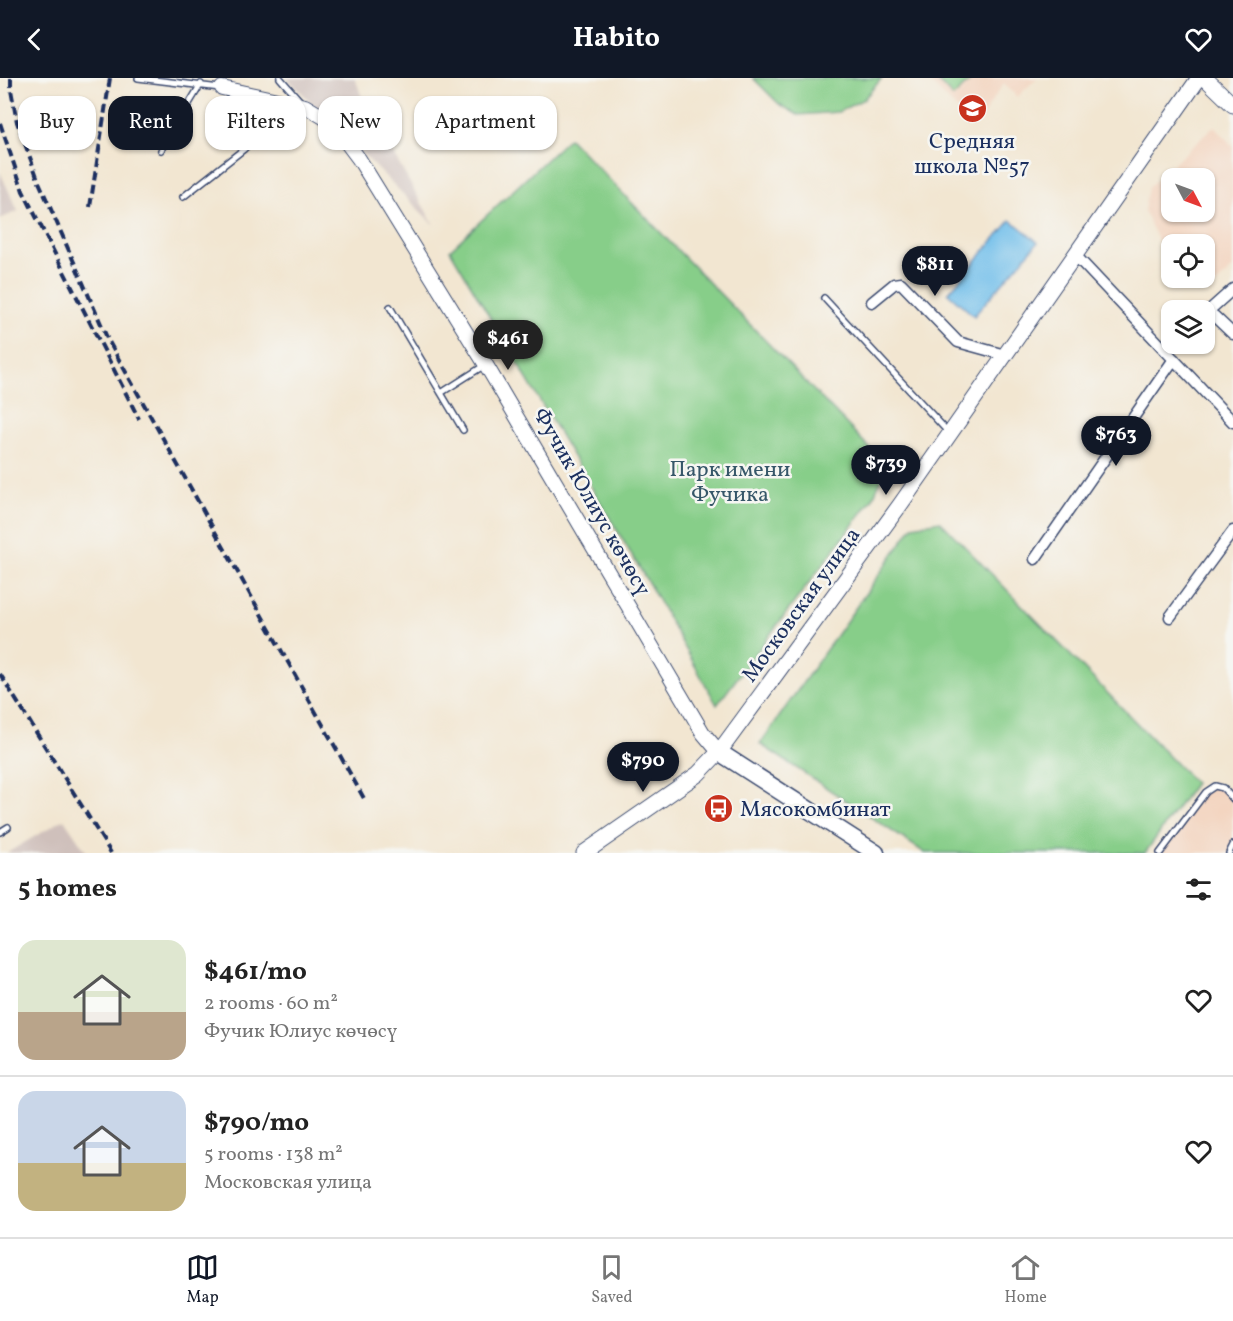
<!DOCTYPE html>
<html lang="en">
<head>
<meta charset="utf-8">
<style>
	:root { --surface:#fff; --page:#f6f6f6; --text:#222; --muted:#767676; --line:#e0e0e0; --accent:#111827 }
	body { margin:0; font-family:Vollkorn,serif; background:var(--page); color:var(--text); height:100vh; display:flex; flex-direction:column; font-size:22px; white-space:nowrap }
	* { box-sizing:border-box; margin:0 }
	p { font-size:20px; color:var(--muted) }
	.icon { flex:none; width:33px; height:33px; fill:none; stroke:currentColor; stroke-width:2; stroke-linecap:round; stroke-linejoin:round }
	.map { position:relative; height:775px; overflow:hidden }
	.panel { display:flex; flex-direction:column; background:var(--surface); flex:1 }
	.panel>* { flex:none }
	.guide { position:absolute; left:18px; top:18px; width:600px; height:54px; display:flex; gap:12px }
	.needle { width:39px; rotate:131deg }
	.fabs { position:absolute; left:1161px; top:90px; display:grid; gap:12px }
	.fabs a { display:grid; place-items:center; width:54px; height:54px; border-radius:12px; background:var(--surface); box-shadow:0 2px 4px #0004; font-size:30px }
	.price { position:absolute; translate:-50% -51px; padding:0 14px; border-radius:21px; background:var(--accent); color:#fff; font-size:20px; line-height:39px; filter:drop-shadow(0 2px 3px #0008) }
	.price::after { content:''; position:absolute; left:50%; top:36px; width:18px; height:14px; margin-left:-9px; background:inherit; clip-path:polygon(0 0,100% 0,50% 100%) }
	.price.current { background:#222; color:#fff }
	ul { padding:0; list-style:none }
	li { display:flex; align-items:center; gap:18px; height:150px; padding:0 18px }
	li+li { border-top:2px solid var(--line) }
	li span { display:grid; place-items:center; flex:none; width:168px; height:120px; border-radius:18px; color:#555 }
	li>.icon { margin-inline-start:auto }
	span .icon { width:72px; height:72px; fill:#fffc; stroke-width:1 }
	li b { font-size:26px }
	h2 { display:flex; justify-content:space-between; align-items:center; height:72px; padding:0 18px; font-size:26px }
	.chip { padding:0 21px; border-radius:18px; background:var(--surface); box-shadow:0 2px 4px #0004; font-size:21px; line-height:54px }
	.chip.current { background:var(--accent); color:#fff }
	header { display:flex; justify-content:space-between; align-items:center; height:78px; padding:0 18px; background:var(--accent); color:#fff; font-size:27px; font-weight:700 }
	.tab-bar { display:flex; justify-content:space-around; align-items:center; height:84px; border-top:2px solid var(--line); background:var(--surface); font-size:16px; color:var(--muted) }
	.tab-bar a { display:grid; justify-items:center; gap:3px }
	.tab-bar .current { color:var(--accent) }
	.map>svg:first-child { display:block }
	.built { fill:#f3d4bf; fill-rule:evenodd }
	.industrial { fill:#cfc0bb }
	.green { fill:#87ce89; stroke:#517e74; stroke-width:1.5 }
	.water { fill:#70beea; stroke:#4676a4; stroke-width:1.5 }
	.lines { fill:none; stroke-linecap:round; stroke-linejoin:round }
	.service-casing { stroke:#3b4a6f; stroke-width:8 }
	.minor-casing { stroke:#3b4a6f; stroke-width:13 }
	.tertiary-casing { stroke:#3b4a6f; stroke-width:16 }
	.secondary-casing { stroke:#3b4a6f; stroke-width:17 }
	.primary-casing { stroke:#3b4a6f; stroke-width:19 }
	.service { stroke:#fff; stroke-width:5 }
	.minor { stroke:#fff; stroke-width:10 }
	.tertiary { stroke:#fff; stroke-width:14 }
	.secondary { stroke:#fff; stroke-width:15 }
	.primary { stroke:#fff; stroke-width:16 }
	.rail { stroke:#1b2f5e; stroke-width:4; stroke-dasharray:9 4.5; stroke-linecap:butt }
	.labels { text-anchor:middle; stroke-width:5; stroke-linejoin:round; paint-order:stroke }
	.poi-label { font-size:22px; fill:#1b2f5e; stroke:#f6f6f2 }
	.park-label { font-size:22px; fill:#365769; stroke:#f6f6f2 }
	.street-label { font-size:22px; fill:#1b2f5e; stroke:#f6f6f2 }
</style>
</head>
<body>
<header><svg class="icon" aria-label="back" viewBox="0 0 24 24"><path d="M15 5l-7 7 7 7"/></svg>Habito<svg class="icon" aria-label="heart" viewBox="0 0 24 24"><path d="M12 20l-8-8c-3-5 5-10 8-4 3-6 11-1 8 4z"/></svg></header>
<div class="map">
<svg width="1233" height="775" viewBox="0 0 1233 775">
	<rect width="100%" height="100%" fill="#f6f6f2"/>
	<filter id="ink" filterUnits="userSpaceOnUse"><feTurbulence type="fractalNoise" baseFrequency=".0167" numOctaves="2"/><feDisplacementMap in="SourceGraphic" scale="12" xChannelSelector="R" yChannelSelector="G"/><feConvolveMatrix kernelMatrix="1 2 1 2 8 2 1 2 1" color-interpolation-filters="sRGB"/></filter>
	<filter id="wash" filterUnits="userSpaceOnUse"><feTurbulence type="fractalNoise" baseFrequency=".008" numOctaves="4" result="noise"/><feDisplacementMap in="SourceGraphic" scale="24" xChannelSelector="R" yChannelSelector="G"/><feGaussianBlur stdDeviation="1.35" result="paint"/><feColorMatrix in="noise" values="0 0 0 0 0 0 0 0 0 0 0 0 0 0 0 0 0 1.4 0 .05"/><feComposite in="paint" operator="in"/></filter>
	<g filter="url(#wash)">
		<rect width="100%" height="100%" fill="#f2e6d1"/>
		<path class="built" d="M926 0H1037L1017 19 1004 5 981 40 973 47Z
			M1214 48 1233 68V190L1207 215 1191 200H1204V166H1172L1171 179 1162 170 1144 133 1148 110ZM1204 100V134H1172V100Z
			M1207 706 1233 712V775H1160Z"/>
		<path class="industrial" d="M287 0H355L364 25 434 147Z
			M0 94 18 133 0 141Z
			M64 741 87 775H7Z"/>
		<path class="green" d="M753 0H882L864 21 838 34 798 37 779 26Z
			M935 0H973L953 19Z
			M569 60 887 388 873 420 717 627 649 506 450 172Z
			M940 443 1195 705 1145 775H925L760 666 913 448Z"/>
		<path class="water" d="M1011 142 1038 164 974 238 948 215Z"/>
	</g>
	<g filter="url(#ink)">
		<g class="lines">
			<defs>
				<path id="service" d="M138 0 220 10
					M280 0 301 24
					M161 72 201 6
					M183 119 244 71 263 50 278 25
					M824 220 949 355
					M390 229 463 352
					M441 315 485 287
					M0 754 8 749
					M1160 775 1206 714 1215 708 1223 710 1233 721
					M1229 775 1233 767"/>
				<path id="minor" d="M1076 178 1233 344
					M872 224 894 206 901 205 958 264 1005 277
					M1204 237 1233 211
					M1214 238 1233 256
					M1035 481 1174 281
					M1170 539 1233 453"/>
				<path id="tertiary" d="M222 10 305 28 325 40 338 53 359 81 486 287 703 655 719 674"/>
				<path id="secondary" d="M1205 0 1233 27
					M584 775 698 696 719 674 900 427 1199 0"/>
				<path id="primary" d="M719 674 876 775"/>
			</defs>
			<use href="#service" class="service-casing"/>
			<use href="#minor" class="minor-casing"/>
			<use href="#tertiary" class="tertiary-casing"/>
			<use href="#secondary" class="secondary-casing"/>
			<use href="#primary" class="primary-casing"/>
			<use href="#service" class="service"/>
			<use href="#minor" class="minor"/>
			<use href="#tertiary" class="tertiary"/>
			<use href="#secondary" class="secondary"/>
			<use href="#primary" class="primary"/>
			<path class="rail" d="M11 0V12L17 44 39 104 108 262 366 724
				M0 45 23 113 139 341
				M90 129 110 0
				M0 596 111 775"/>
		</g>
	</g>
	<defs>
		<symbol id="school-disc" viewBox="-11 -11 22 22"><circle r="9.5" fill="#c8321e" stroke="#f6f6f2"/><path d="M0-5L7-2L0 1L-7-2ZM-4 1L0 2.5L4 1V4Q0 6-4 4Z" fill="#fff"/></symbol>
		<symbol id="bus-disc" viewBox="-11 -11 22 22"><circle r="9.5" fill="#c8321e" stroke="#f6f6f2"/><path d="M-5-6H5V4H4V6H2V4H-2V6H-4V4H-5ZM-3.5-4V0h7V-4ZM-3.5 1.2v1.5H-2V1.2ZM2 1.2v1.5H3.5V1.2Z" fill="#fff"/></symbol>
	</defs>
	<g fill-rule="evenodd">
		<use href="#school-disc" x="956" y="14" width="33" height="33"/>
		<use href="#bus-disc" x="702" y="714" width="33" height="33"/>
	</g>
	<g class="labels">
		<g class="poi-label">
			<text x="972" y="70">Средняя<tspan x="972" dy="25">школа №57</tspan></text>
			<text x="740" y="738" text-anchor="start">Мясокомбинат</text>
		</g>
		<g class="park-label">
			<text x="730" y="398">Парк имени<tspan x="730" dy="25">Фучика</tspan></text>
		</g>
		<g class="street-label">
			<text transform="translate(593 423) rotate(60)" y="8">Фучик Юлиус көчөсү</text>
			<text transform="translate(800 526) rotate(-54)" y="8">Московская улица</text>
		</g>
	</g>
</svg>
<div class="fabs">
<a><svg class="needle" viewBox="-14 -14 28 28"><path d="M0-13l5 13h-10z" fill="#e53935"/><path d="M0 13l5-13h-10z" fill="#767676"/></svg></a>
<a><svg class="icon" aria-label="locate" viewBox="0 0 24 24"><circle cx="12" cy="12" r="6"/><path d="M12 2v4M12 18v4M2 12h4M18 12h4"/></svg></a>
<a><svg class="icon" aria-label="layers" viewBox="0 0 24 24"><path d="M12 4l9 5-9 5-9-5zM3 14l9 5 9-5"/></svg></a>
</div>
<b class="price" style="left:935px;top:219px">$811</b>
<b class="price current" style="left:508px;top:293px">$461</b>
<b class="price" style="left:1116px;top:389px">$763</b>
<b class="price" style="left:886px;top:418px">$739</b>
<b class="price" style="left:643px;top:715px">$790</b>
<div class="guide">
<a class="chip">Buy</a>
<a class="chip current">Rent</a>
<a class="chip">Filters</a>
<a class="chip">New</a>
<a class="chip">Apartment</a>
</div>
</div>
<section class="panel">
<h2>5 homes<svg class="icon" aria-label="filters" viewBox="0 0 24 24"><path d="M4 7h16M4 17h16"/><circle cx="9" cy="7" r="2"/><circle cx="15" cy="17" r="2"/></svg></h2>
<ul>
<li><span style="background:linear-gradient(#dfe7d0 60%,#b9a48a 0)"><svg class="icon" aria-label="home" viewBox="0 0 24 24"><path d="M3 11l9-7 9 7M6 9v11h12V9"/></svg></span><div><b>$461/mo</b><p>2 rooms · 60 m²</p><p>Фучик Юлиус көчөсү</p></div><svg class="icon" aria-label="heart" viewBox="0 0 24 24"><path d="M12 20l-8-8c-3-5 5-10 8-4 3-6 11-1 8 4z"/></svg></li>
<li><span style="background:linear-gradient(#c9d6e8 60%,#c2b280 0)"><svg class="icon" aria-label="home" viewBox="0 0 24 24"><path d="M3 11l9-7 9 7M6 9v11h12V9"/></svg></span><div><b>$790/mo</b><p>5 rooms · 138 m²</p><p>Московская улица</p></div><svg class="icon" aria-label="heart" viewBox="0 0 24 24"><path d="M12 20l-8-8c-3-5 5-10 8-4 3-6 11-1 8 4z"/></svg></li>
</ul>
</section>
<nav class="tab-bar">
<a class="current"><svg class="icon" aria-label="map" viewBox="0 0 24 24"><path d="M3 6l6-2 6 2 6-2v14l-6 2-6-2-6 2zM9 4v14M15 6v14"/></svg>Map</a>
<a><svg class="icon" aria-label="saved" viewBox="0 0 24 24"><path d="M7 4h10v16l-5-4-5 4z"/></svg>Saved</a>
<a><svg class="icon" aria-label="home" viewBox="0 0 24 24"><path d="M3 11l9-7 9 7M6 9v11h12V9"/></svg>Home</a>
</nav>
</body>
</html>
